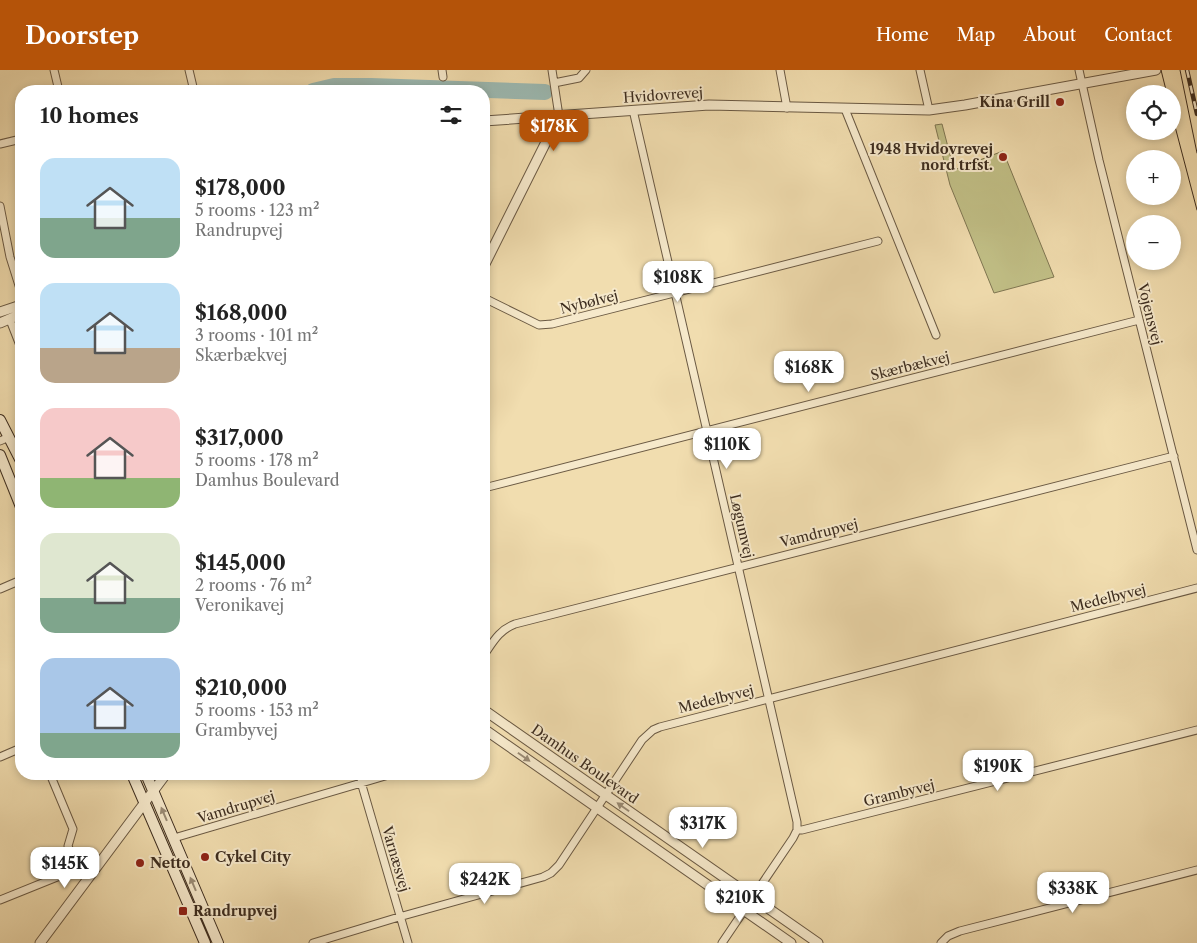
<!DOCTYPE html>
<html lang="en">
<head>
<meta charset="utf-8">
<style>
	:root { --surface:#fff; --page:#f2f2f2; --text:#222; --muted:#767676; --accent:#b45309 }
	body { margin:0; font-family:"Libre Caslon Text",serif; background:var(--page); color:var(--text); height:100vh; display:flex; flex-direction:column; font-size:19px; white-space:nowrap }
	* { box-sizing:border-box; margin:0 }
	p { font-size:16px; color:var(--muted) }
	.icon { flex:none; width:28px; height:28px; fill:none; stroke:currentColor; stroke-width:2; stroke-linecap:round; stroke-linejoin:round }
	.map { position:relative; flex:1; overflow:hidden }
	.drawer { position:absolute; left:15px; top:15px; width:475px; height:695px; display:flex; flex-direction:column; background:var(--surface); border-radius:20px; box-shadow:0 2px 8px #0003 }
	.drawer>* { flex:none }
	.fabs { position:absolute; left:1126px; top:15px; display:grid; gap:10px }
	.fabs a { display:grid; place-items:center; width:55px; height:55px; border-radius:50%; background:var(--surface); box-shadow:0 2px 8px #0003; font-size:25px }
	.price { position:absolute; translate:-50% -42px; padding:0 11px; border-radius:10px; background:#fff; color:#222; font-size:16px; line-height:32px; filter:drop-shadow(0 1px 2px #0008) }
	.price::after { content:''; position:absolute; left:50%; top:30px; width:15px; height:11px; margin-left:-8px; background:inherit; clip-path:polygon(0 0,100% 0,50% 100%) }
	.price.active { background:var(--accent); color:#fff }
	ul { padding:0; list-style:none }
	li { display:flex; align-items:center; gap:15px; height:125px; padding:0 25px }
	li span { display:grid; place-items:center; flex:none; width:140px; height:100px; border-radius:15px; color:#555 }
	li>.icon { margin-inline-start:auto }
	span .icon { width:60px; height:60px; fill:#fffc; stroke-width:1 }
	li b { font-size:21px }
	h2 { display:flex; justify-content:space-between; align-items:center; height:60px; padding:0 25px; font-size:21px }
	header { display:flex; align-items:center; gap:30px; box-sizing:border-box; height:70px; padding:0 25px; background:var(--accent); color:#fff }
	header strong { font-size:24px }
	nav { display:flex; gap:28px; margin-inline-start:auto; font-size:18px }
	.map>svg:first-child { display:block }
	.green { fill:#c1bf86; stroke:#7f7652 }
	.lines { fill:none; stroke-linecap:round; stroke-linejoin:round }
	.river { stroke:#9cbab3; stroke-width:16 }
	.minor-casing { stroke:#6a5943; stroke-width:9 }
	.tertiary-casing { stroke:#6a5943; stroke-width:11 }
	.secondary-casing { stroke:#3d2d1f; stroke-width:12 }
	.minor { stroke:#f6e9cb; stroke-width:7 }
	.tertiary { stroke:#f6e9cb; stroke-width:9 }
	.secondary { stroke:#f6e9cb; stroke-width:10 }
	.tram { stroke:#3d2d1f; stroke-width:1 }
	.rail-casing { stroke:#3d2d1f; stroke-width:4.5 }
	.rail { stroke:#f6e9cb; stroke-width:2.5; stroke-dasharray:8; stroke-linecap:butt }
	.oneway { fill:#9a8b75 }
	.poi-dot { fill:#8f2418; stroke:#f6e9cb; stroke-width:2 }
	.labels { text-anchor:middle; stroke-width:4; stroke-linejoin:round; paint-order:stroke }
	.street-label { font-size:14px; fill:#3d2d1f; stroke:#f6e9cb }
	.poi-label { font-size:14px; font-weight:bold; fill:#3d2d1f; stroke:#f6e9cb; text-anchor:start }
</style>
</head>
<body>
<header>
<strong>Doorstep</strong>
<nav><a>Home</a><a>Map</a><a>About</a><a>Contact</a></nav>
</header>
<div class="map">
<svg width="1197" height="873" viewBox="0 0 1197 873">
	<rect width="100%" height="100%" fill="#f1ddaf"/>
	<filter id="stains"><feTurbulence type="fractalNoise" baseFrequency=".004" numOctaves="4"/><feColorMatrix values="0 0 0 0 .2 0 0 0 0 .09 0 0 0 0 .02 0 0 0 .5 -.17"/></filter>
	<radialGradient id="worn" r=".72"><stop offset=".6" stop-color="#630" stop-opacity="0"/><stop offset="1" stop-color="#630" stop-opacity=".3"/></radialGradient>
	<path class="green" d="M942 54 954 100 1003 81 1054 207 994 223 950 115 935 55Z"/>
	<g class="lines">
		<path class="river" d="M313 21 334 16H371L545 22"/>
		<defs>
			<path id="minor" d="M54 0 59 21
				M189 0 194 21
				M442 0 443 7
				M552 0 559 46
				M780 0 787 38
				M920 0 929 40
				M1079 0 1099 90 1197 480
				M554 13 579 8 586 0
				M845 39 936 265
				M633 40 797 752V760L793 768 722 873
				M0 74 21 69
				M0 136 10 187 21 222
				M484 228 539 255 552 254 878 171
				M10 250 21 278
				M0 371 9 367
				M484 418 1139 250
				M0 519 21 510
				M484 585C493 572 499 560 515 554L1174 386
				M0 687 21 678
				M50 704 73 759 68 776 77 799
				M361 712 408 873
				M797 760H802L1197 660
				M174 768 392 704
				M0 830 77 799 89 807
				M313 873 399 847 543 807 551 803 559 795 642 670 653 660 660 657 1197 518
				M941 873 948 866 960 861 1197 800"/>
			<path id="tertiary" d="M484 51 709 35 929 40 965 35 1156 0
				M484 196 559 46
				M0 242 21 235
				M0 253 21 244
				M484 640 818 873
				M484 659 791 873
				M40 873 166 704"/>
			<path id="secondary" d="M0 350 21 391
				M0 385 21 437
				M132 704 205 873
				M146 704 218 873"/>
		</defs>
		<use href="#minor" class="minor-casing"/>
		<use href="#tertiary" class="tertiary-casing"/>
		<use href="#secondary" class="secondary-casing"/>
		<use href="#minor" class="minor"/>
		<use href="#tertiary" class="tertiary"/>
		<use href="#secondary" class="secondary"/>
		<path class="tram" d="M1161 0 1167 24
			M1180 0 1197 83
			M1172 45 1197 140"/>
		<defs>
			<path id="rail" d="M1187 0 1197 44"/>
		</defs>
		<use href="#rail" class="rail-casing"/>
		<use href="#rail" class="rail"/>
	</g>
	<defs><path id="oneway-solid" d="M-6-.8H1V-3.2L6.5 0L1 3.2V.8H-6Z" transform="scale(1.25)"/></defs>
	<g class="oneway">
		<use href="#oneway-solid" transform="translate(524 687) rotate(35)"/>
		<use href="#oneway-solid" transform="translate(623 737) rotate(-145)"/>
		<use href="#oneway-solid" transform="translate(164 744) rotate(-113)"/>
		<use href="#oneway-solid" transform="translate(193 814) rotate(-113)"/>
	</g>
	<g class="poi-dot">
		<circle cx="1060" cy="32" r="5"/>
		<circle cx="1003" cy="87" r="5"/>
		<circle cx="205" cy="787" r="5"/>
		<circle cx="140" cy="793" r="5"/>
		<rect x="178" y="836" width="10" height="10" rx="2.5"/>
	</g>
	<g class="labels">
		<g class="street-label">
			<text transform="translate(663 25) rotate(-4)" y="5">Hvidovrevej</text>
			<text transform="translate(589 232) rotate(-14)" y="5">Nybølvej</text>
			<text transform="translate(1150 244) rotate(76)" y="5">Vojensvej</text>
			<text transform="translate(910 296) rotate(-14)" y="5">Skærbækvej</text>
			<text transform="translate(742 456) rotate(77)" y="5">Løgumvej</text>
			<text transform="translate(819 463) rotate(-14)" y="5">Vamdrupvej</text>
			<text transform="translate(1108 528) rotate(-14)" y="5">Medelbyvej</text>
			<text transform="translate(716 629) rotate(-14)" y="5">Medelbyvej</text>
			<text transform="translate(585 694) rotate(35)" y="5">Damhus Boulevard</text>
			<text transform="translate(899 723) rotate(-14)" y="5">Grambyvej</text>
			<text transform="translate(236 737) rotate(-17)" y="5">Vamdrupvej</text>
			<text transform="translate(396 789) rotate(74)" y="5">Varnæsvej</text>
		</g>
		<g class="poi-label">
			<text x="1050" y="37" text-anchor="end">Kina Grill</text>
			<text x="993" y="84" text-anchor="end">1948 Hvidovrevej<tspan x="993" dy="16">nord trfst.</tspan></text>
			<text x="215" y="792">Cykel City</text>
			<text x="150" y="798">Netto</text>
			<text x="193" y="846">Randrupvej</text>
		</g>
	</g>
	<rect width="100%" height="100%" filter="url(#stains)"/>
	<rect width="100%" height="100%" fill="url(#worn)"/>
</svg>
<div class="fabs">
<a><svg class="icon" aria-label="locate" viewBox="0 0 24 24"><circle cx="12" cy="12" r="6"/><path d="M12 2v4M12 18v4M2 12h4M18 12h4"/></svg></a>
<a>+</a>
<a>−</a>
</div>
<b class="price active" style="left:554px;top:82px">$178K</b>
<b class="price" style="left:678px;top:233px">$108K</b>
<b class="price" style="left:809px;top:323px">$168K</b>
<b class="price" style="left:727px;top:400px">$110K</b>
<b class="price" style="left:998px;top:722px">$190K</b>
<b class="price" style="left:703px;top:779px">$317K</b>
<b class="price" style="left:65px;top:819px">$145K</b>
<b class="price" style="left:485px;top:835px">$242K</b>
<b class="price" style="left:1073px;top:844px">$338K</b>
<b class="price" style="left:740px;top:853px">$210K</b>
<section class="drawer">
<h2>10 homes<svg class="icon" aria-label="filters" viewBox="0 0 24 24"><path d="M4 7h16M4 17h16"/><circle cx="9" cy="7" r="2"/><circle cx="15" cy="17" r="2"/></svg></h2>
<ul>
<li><span style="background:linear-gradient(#bfe0f5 60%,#7fa58c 0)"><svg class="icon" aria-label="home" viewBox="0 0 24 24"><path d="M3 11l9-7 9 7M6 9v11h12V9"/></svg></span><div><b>$178,000</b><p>5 rooms · 123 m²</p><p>Randrupvej</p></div></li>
<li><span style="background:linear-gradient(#bfe0f5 65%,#b9a48a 0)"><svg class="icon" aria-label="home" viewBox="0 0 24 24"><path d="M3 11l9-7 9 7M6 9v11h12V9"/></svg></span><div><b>$168,000</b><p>3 rooms · 101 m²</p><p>Skærbækvej</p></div></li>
<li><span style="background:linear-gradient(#f6c9c9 70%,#8fb573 0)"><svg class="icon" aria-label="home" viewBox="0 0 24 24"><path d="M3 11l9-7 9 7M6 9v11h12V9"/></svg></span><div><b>$317,000</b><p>5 rooms · 178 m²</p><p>Damhus Boulevard</p></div></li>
<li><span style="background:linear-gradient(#dfe7d0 65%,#7fa58c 0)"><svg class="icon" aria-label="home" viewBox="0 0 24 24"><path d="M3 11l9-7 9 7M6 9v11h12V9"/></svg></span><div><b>$145,000</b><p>2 rooms · 76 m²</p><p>Veronikavej</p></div></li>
<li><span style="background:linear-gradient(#a9c7e8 75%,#7fa58c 0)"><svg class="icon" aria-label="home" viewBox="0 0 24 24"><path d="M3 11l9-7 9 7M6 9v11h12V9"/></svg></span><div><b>$210,000</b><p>5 rooms · 153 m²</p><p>Grambyvej</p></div></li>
</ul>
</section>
</div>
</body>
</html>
